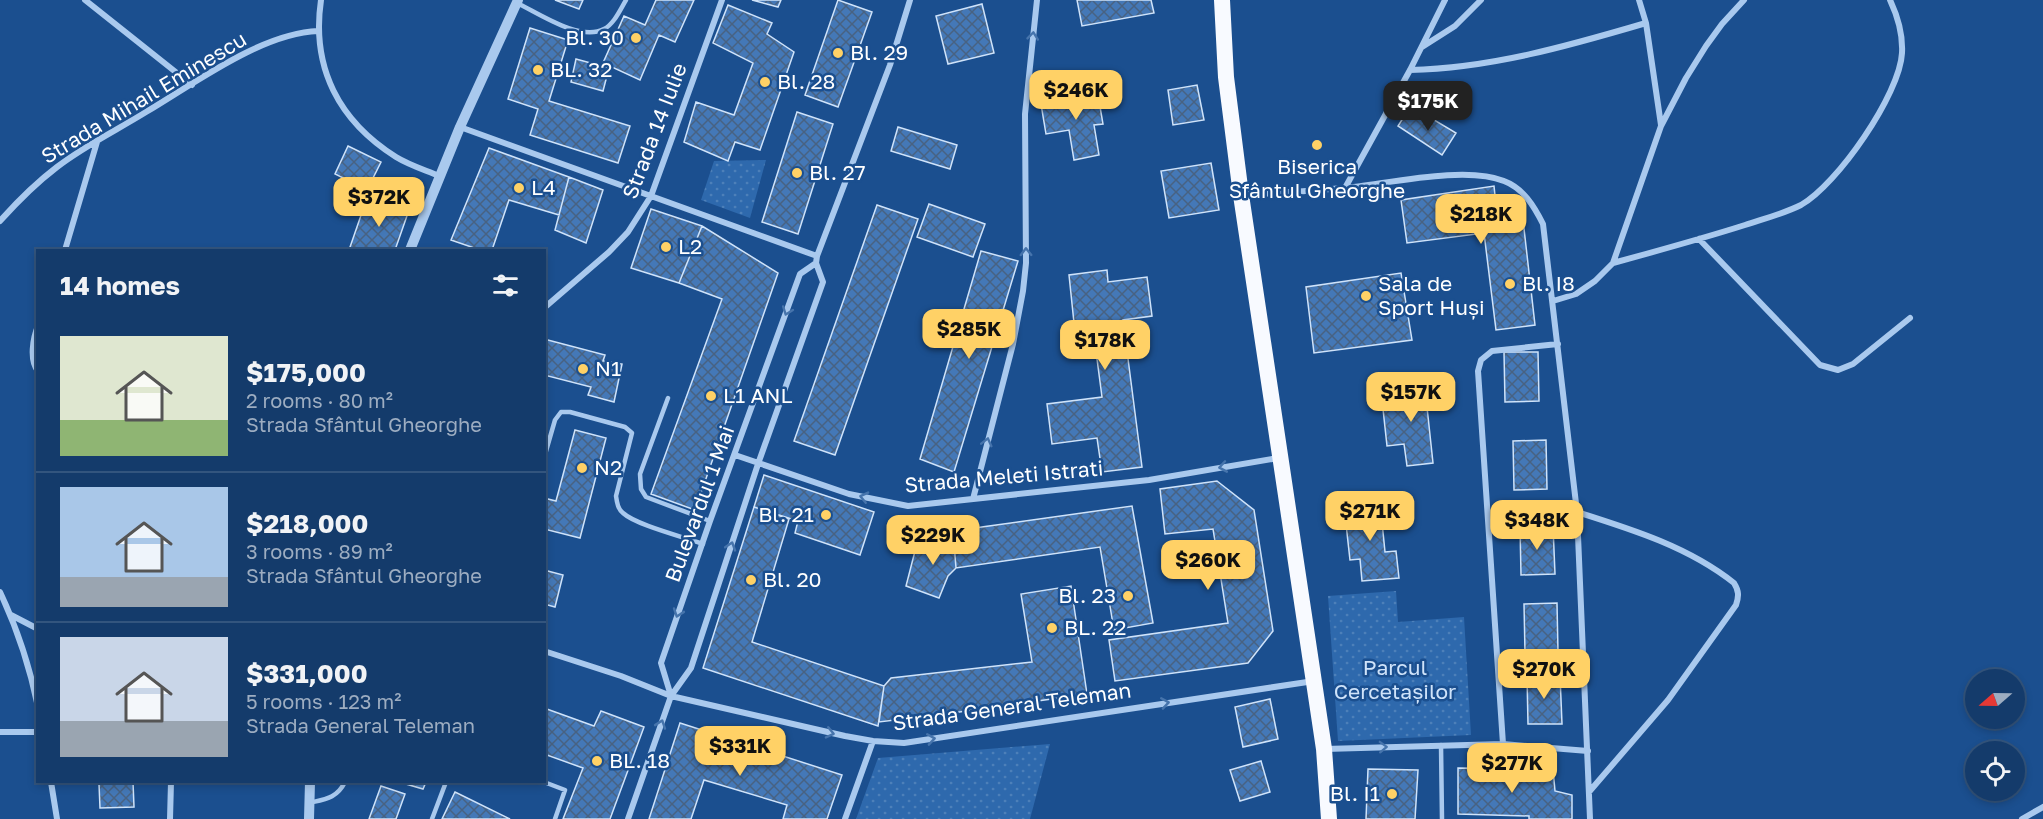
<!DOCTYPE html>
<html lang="en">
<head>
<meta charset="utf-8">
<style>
	:root { --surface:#143b6b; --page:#1d4271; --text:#f1f3f6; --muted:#9dadc1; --line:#33557e; --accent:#ffd166 }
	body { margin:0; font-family:"Golos Text",sans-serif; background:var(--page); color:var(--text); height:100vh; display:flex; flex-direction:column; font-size:22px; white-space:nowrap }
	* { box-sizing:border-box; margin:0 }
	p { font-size:20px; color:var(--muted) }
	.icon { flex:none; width:33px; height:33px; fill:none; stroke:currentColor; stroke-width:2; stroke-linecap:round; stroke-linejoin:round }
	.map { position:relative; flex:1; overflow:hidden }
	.side { position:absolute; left:36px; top:249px; width:510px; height:534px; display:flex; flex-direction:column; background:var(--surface); border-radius:0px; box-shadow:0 3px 9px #0003,0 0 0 2px var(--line) }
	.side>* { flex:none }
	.needle { width:39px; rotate:250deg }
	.fabs { position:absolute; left:1965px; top:669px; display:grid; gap:12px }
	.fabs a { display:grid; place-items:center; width:60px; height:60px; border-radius:50%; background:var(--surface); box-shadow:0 3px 9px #0003,0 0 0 2px var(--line); font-size:30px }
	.price { position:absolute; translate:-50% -51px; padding:0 14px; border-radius:12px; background:var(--accent); color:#111; font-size:20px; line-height:39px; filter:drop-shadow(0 2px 3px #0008) }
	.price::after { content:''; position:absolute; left:50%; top:36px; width:18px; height:14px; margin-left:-9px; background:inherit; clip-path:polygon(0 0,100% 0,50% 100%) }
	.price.current { background:#222; color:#fff }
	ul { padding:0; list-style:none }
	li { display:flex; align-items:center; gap:18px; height:150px; padding:0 24px }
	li+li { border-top:2px solid var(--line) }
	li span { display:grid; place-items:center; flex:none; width:168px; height:120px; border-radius:0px; color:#555 }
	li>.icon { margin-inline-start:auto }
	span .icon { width:72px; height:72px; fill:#fffc; stroke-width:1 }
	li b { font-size:26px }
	h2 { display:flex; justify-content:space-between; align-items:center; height:72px; padding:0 24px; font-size:26px }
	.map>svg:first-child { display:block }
	.park { fill:url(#park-dots) }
	.building { fill:url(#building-cross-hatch); stroke:#cfe3fa; stroke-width:1.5 }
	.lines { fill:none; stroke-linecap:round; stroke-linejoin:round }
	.service { stroke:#a9c9ee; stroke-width:4.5 }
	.minor { stroke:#a9c9ee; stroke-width:6 }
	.tertiary { stroke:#a9c9ee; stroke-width:10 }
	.trunk { stroke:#f8faff; stroke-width:16 }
	.oneway { stroke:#4674ac }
	.poi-dot { fill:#ffd166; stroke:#1b4f8f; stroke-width:2 }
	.labels { text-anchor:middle; stroke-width:5; stroke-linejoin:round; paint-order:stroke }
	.poi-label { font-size:21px; fill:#fff; stroke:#1b4f8f; text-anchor:start }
	.street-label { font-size:21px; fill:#fff; stroke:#1b4f8f }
	.park-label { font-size:21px; fill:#cfe3fa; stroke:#1b4f8f }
</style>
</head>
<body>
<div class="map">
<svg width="2043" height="819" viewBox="0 0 2043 819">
	<defs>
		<pattern id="park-dots" width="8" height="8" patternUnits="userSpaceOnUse" patternTransform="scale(1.5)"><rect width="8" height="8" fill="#2e69ad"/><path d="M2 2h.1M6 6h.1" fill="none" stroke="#4d80b9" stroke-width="1.8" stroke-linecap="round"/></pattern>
		<pattern id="building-cross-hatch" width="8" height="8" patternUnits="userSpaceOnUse" patternTransform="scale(1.5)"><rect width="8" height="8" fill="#4478b7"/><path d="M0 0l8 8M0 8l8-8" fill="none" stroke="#486282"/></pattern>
	</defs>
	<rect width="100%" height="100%" fill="#1b4f8f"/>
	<path class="park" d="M766 160 750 218 701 200 714 161Z
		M1396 591 1398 622 1464 617 1471 735 1338 741 1328 596Z
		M1050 744 1030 819H856L878 758Z"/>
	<path class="building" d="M555 0H583L579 9Z
		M656 0H694L675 42 659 35 640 80 603 63 624 16 645 25Z
		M752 0H781L778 7Z
		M838 0 872 12 838 107 805 95Z
		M1077 0H1151L1154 13 1082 26Z
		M982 4 994 53 948 64 936 16Z
		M728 5 772 23 767 34 794 52 760 150 735 142 728 161 684 142 696 102 734 115 753 63 713 43Z
		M530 28 568 40 549 101 630 126 618 163 530 135 538 109 508 99Z
		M576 59 609 68 603 91 571 82Z
		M1197 85 1204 120 1173 125 1168 90Z
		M1097 89 1103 124 1094 125 1099 155 1074 160 1069 130 1046 134 1041 104 1071 99 1070 93Z
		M1408 110 1423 120 1426 115 1456 133 1442 155 1398 126Z
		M797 112 833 124 798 234 762 222Z
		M898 127 957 145 950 169 891 151Z
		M348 146 381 162 367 190 335 174Z
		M489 148 569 177 559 215 509 200 492 250H480L451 240Z
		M1211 163 1219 210 1169 218 1161 171Z
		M569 177 603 190 586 243 555 230Z
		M1494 186 1497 214 1522 211 1535 325 1496 330 1484 233 1407 243 1401 200Z
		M367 198 408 213 395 250H349Z
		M929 204 985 224 973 257 917 237Z
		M877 205 918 219 835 455 794 441Z
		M651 209 702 226 679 283 631 268Z
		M702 226 778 273 695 510 651 494 722 299 679 283Z
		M981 251 1018 261 954 472 920 459Z
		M1107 270 1108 282 1147 277 1152 316 1123 320 1142 467 1102 472 1097 438 1052 444 1047 404 1102 397 1092 321 1074 323 1069 275Z
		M1401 273 1412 340 1314 353 1306 287Z
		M544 339 605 355 603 361 622 364 614 402 588 395 591 387 544 375Z
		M1504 352H1538L1539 401 1505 402Z
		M1424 379 1433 463 1407 466 1404 444 1387 446 1383 409 1401 407 1398 381Z
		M575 430 606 438 580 538 544 529V498L556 501Z
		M1546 440 1547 489 1514 490 1513 441Z
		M764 475 874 512 860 555 795 533 798 521 754 507Z
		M1217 481 1254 510 1273 631 1248 663 1115 681 1109 640 1228 623 1213 529 1165 534 1160 489Z
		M1380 502 1385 552 1396 551 1399 578 1362 581 1360 559 1350 560 1344 506Z
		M1132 506 1153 623 1114 630 1100 547 956 568 953 531Z
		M754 507 789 519 752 642 884 686 878 726 703 668Z
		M1553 526 1555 574 1521 575 1520 527Z
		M953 531 956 568 948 576 939 598 906 586 915 551Z
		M544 570 563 575 555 607 544 604Z
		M1071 586 1087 694 945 714 879 722 884 686 891 678 1032 662 1021 594Z
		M1557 603 1558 652 1525 653 1524 604Z
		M1560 675 1562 724H1528L1527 676Z
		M1270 699 1278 739 1243 747 1235 707Z
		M544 708 594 726 601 711 644 727 610 819H563L583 768 544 754Z
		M680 723 842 775 827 819H783L787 805 704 780 691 819H649Z
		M1261 761 1270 792 1240 801 1230 770Z
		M1458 768 1553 769 1555 791 1572 795V819H1529V816L1458 814Z
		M1368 769 1418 770 1415 819H1366Z
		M133 782 134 807 100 808 99 784Z
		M399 782H426L423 789Z
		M381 786 405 794 396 819H369Z
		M455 792 510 819H442Z"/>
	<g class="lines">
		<path class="service" d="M517 3C538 13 580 42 604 29 614 24 620 10 626 0
			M668 398 640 474 641 489 646 497 710 521
			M544 458 555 420 561 412H570L625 427 632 433 616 496C617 503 618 509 623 513 636 525 684 537 703 544
			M1441 745 1442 819
			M544 782 565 790 555 819
			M309 803C326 799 337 798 345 782
			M432 819 446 782"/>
		<path class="minor" d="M85 0 192 85
			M321 0C311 68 339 121 396 157 409 165 425 170 439 176
			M1639 0 1646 23 1661 125
			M1422 47 1455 26 1481 0
			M1410 70C1491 68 1568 46 1646 23
			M460 127 817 256
			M1345 188 1410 70 1445 0
			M1242 195C1276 193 1310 191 1344 188 1386 184 1466 165 1504 181 1523 188 1534 206 1543 224L1577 512 1590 819
			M0 221C17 202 36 183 57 167 84 146 117 130 146 112 195 83 262 33 318 31
			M1699 239 1820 365 1838 370 1853 364 1910 318
			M65 250 97 142
			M1613 263C1657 251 1701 239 1745 225 1763 219 1783 214 1801 205 1837 185 1900 94 1902 53 1903 34 1898 17 1890 0
			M1553 301 1576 294 1595 281 1613 263 1661 126 1686 78 1706 46 1722 24 1744 0
			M544 308 609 252 628 232 651 196 722 0
			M38 326C33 338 29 360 38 371
			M735 455 849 494 908 506 1149 480 1278 458
			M973 499 1013 344 1023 291 1026 263 1025 114 1037 0
			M1577 512C1631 529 1689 547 1734 583 1739 591 1739 596 1736 605L1668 700 1589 792
			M0 592C17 628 30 668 38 707
			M11 615 38 629
			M544 651 621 676 671 696 845 736 873 741 904 743 1314 681
			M671 696 661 663 710 521 800 274 816 263
			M0 732H38
			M1503 744 1478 371 1481 360 1492 351 1558 344
			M1325 749 1503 744 1588 751
			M51 782 57 819
			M170 819 171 782
			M628 819 671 696 691 668 758 464 823 282 816 263 817 256 890 65 910 0
			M845 819 873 741
			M2022 819 2043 807"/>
		<path class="tertiary" d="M410 250 460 127 518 0
			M309 819 310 782"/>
		<path class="trunk" d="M1222 0 1226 77 1241 195 1324 749 1329 819"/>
	</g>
	<defs><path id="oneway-chevron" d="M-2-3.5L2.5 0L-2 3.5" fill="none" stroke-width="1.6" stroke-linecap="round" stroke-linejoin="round" transform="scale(1.5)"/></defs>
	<g class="oneway">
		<use href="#oneway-chevron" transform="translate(1033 36) rotate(-84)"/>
		<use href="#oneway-chevron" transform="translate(1026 252) rotate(-91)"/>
		<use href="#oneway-chevron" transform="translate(787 311) rotate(110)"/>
		<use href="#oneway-chevron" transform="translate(987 442) rotate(-76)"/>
		<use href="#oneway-chevron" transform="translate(1223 467) rotate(170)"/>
		<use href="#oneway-chevron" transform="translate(864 497) rotate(-167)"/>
		<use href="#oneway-chevron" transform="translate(731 546) rotate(-72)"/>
		<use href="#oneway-chevron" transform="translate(678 613) rotate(109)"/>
		<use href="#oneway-chevron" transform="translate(1165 703) rotate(-9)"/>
		<use href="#oneway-chevron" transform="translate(661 724) rotate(-71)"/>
		<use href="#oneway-chevron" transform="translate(830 733) rotate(13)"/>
		<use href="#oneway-chevron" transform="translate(931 739) rotate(-9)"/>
		<use href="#oneway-chevron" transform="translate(1383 747) rotate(-2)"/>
	</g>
	<g class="poi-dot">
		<circle cx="636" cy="38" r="6"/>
		<circle cx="838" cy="53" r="6"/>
		<circle cx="538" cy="70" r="6"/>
		<circle cx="765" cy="82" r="6"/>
		<circle cx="1317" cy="145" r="6"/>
		<circle cx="797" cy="173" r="6"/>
		<circle cx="519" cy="188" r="6"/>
		<circle cx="666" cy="247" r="6"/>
		<circle cx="1510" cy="284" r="6"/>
		<circle cx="1366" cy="296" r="6"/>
		<circle cx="583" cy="369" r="6"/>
		<circle cx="711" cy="396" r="6"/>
		<circle cx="582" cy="468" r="6"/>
		<circle cx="826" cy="515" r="6"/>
		<circle cx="751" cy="580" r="6"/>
		<circle cx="1128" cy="596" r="6"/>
		<circle cx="1052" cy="628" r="6"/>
		<circle cx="597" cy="761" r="6"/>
		<circle cx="1392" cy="794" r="6"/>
	</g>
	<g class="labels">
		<g class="poi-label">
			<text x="624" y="45" text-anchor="end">Bl. 30</text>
			<text x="850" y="60">Bl. 29</text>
			<text x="550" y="77">BL. 32</text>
			<text x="777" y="89">Bl. 28</text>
			<text x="1317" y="174" text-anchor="middle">Biserica<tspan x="1317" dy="24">Sfântul Gheorghe</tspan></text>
			<text x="809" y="180">Bl. 27</text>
			<text x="531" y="195">L4</text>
			<text x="678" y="254">L2</text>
			<text x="1378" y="291">Sala de<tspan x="1378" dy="24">Sport Huși</tspan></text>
			<text x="1522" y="291">Bl. I8</text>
			<text x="595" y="376">N1</text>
			<text x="723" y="403">L1 ANL</text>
			<text x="594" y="475">N2</text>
			<text x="814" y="522" text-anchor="end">Bl. 21</text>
			<text x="763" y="587">Bl. 20</text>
			<text x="1116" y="603" text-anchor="end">Bl. 23</text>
			<text x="1064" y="635">BL. 22</text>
			<text x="609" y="768">BL. 18</text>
			<text x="1380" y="801" text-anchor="end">Bl. I1</text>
		</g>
		<g class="street-label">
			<text transform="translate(144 98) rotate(-31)" y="7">Strada Mihail Eminescu</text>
			<text transform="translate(655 131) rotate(-69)" y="7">Strada 14 Iulie</text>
			<text transform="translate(1004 477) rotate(-5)" y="7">Strada Meleti Istrati</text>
			<text transform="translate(700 504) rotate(-70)" y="7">Bulevardul 1 Mai</text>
			<text transform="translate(1012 707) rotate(-8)" y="7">Strada General Teleman</text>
		</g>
		<g class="park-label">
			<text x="1395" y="675">Parcul<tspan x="1395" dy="24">Cercetașilor</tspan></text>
		</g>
	</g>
</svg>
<div class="fabs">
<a><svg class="needle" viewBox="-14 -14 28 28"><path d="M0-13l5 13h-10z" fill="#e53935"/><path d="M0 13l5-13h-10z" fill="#9dadc1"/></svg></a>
<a><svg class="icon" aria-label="locate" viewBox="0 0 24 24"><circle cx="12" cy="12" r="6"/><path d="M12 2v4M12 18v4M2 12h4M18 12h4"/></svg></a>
</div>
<b class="price" style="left:1076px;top:121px">$246K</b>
<b class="price current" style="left:1428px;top:132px">$175K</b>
<b class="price" style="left:379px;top:228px">$372K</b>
<b class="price" style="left:1481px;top:245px">$218K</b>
<b class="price" style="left:969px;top:360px">$285K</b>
<b class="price" style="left:1105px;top:371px">$178K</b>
<b class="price" style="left:1411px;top:423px">$157K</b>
<b class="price" style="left:1370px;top:542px">$271K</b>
<b class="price" style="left:1537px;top:551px">$348K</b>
<b class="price" style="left:933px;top:566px">$229K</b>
<b class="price" style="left:1208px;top:591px">$260K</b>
<b class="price" style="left:1544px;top:700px">$270K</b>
<b class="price" style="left:740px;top:777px">$331K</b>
<b class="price" style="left:1512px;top:794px">$277K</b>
<section class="side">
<h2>14 homes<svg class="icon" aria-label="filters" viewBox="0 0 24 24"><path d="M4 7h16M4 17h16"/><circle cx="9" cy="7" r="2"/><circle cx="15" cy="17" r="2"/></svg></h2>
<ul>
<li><span style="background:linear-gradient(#dfe7d0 70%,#8fb573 0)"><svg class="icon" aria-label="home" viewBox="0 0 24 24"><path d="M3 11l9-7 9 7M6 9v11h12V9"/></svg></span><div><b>$175,000</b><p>2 rooms · 80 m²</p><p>Strada Sfântul Gheorghe</p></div></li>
<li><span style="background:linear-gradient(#a9c7e8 75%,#9aa5b1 0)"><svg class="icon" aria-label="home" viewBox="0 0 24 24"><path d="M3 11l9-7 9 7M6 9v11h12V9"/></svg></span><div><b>$218,000</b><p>3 rooms · 89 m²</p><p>Strada Sfântul Gheorghe</p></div></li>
<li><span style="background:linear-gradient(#c9d6e8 70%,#9aa5b1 0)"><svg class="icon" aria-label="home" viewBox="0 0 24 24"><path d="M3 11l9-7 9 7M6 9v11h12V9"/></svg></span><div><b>$331,000</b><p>5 rooms · 123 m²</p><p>Strada General Teleman</p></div></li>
</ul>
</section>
</div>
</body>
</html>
